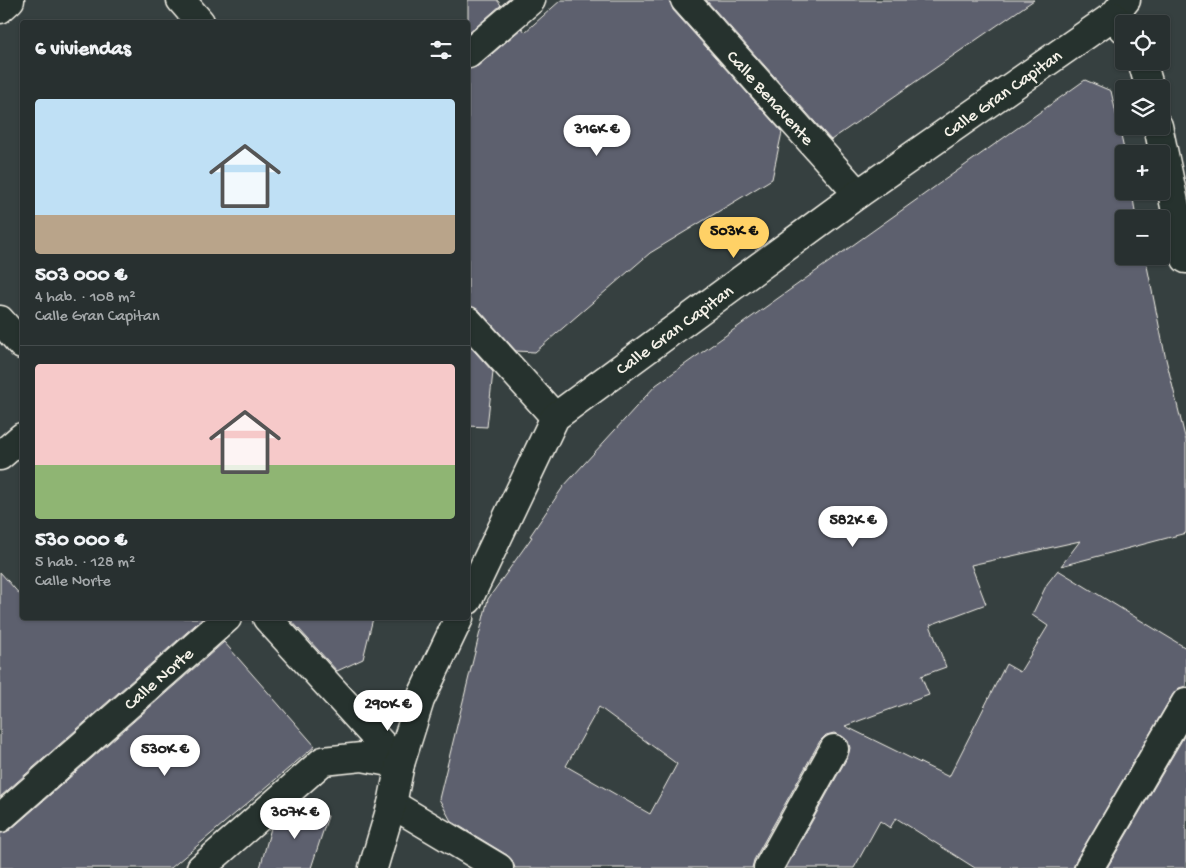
<!DOCTYPE html>
<html lang="es">
<head>
<meta charset="utf-8">
<style>
	:root { --surface:#283030; --page:#303838; --text:#f1f3f6; --muted:#a5a9ab; --line:#444b4c; --accent:#ffd166 }
	body { margin:0; font-family:"Gochi Hand",sans-serif; background:var(--page); color:var(--text); height:100vh; display:flex; flex-direction:column; font-size:19px; white-space:nowrap }
	* { box-sizing:border-box; margin:0 }
	p { font-size:16px; color:var(--muted) }
	.icon { flex:none; width:28px; height:28px; fill:none; stroke:currentColor; stroke-width:2; stroke-linecap:round; stroke-linejoin:round }
	.map { position:relative; flex:1; overflow:hidden }
	.sheet { position:absolute; left:20px; top:20px; width:450px; height:600px; display:flex; flex-direction:column; background:var(--surface); border-radius:5px; box-shadow:0 1px 4px #0004,0 0 0 1px var(--line) }
	.sheet>* { flex:none }
	.tools { position:absolute; left:1115px; top:15px; display:grid; gap:10px }
	.tools a { display:grid; place-items:center; width:55px; height:55px; border-radius:5px; background:var(--surface); box-shadow:0 1px 4px #0004,0 0 0 1px var(--line); font-size:25px }
	.price { position:absolute; translate:-50% -42px; padding:0 11px; border-radius:18px; background:#fff; color:#222; font-size:16px; line-height:32px; filter:drop-shadow(0 1px 2px #0008) }
	.price::after { content:''; position:absolute; left:50%; top:30px; width:15px; height:11px; margin-left:-8px; background:inherit; clip-path:polygon(0 0,100% 0,50% 100%) }
	.price.on { background:var(--accent); color:#111 }
	ul { padding:0; list-style:none }
	li { display:grid; align-content:center; gap:10px; height:265px; padding:0 15px }
	li+li { border-top:1px solid var(--line) }
	li span { display:grid; place-items:center; height:155px; border-radius:5px; color:#555 }
	li>.icon { margin-inline-start:auto }
	span .icon { width:90px; height:90px; fill:#fffc; stroke-width:1 }
	li b { font-size:21px }
	h2 { display:flex; justify-content:space-between; align-items:center; height:60px; padding:0 15px; font-size:21px }
	.map>svg:first-child { display:block }
	.building { fill:#5d606e; stroke:#f4f1e8; fill-rule:evenodd }
	.lines { fill:none; stroke-linecap:round; stroke-linejoin:round }
	.minor-casing { stroke:#f4f1e8; stroke-width:31 }
	.tertiary-casing { stroke:#f4f1e8; stroke-width:31 }
	.secondary-casing { stroke:#f4f1e8; stroke-width:31 }
	.minor { stroke:#26332d; stroke-width:28 }
	.tertiary { stroke:#26332d; stroke-width:28 }
	.secondary { stroke:#26332d; stroke-width:28 }
	.labels { text-anchor:middle; stroke-width:5; stroke-linejoin:round; paint-order:stroke }
	.street-label { font-size:18px; fill:#f4f1e8; stroke:#26332d }
</style>
</head>
<body>
<div class="map">
<svg width="1186" height="868" viewBox="0 0 1186 868">
	<rect width="100%" height="100%" fill="#364040"/>
	<filter id="ink" filterUnits="userSpaceOnUse"><feTurbulence type="fractalNoise" baseFrequency=".02" numOctaves="2"/><feDisplacementMap in="SourceGraphic" scale="10" xChannelSelector="R" yChannelSelector="G"/><feConvolveMatrix kernelMatrix="1 2 1 2 8 2 1 2 1" color-interpolation-filters="sRGB"/></filter>
	<g filter="url(#ink)">
		<path class="building" d="M468 0H497L501 5 468 34Z
			M561 0H670L673 10 782 132 772 179 650 253 535 352 516 351 480 311 468 306V69L478 66 522 28 525 32Z
			M706 0H1034L831 140Z
			M1085 80 1111 91 1125 154 1124 191H1132L1136 219H1124V256H1145L1165 355 1186 441V533L1061 566 1080 541 971 565 986 604 930 625 946 667 921 676 929 695 845 726 949 777 1006 664 1020 672 1048 626 1032 615 1047 584 1058 570 1186 648V686L1179 688 1173 694 1076 860 1073 868H975L896 818 890 828 880 821 854 868H786L848 756 850 748 848 741 842 736 834 733 826 735 820 741 754 860 752 868H515L512 860 507 855 451 821 439 799 488 599 532 537 530 536 563 487 656 385ZM599 707 677 764 650 814 566 766Z
			M468 344 493 372 487 427 468 426Z
			M0 572 22 597V618H203L0 797Z
			M289 618H373L363 659 337 671Z
			M224 642 315 746 171 868H0V833L10 830Z
			M1186 733V868H1107Z
			M297 805 328 816 311 868H260L271 828Z"/>
		<g class="lines">
			<defs>
				<path id="minor" d="M181 0 200 22
					M685 0 858 194
					M0 9 10 0
					M468 54 531 0
					M0 320 22 345
					M468 321 555 417
					M0 456 22 437
					M267 618 400 764
					M392 804 499 868
					M0 818 227 618
					M201 868 323 761 362 757 400 764
					M768 868 834 749
					M1089 868 1186 702"/>
				<path id="tertiary" d="M1113 16 1126 0"/>
				<path id="secondary" d="M1142 61 1150 89
					M1158 126 1186 259
					M468 600 555 417 858 194 1113 16 1124 29
					M373 868 392 804 400 764 420 700 459 618"/>
			</defs>
			<use href="#minor" class="minor-casing"/>
			<use href="#tertiary" class="tertiary-casing"/>
			<use href="#secondary" class="secondary-casing"/>
			<use href="#minor" class="minor"/>
			<use href="#tertiary" class="tertiary"/>
			<use href="#secondary" class="secondary"/>
		</g>
	</g>
	<g class="labels">
		<g class="street-label">
			<text transform="translate(1002 93) rotate(-35)" y="6">Calle Gran Capitan</text>
			<text transform="translate(771 97) rotate(48)" y="6">Calle Benavente</text>
			<text transform="translate(674 329) rotate(-36)" y="6">Calle Gran Capitan</text>
			<text transform="translate(158 678) rotate(-41)" y="6">Calle Norte</text>
		</g>
	</g>
</svg>
<div class="tools">
<a><svg class="icon" aria-label="locate" viewBox="0 0 24 24"><circle cx="12" cy="12" r="6"/><path d="M12 2v4M12 18v4M2 12h4M18 12h4"/></svg></a>
<a><svg class="icon" aria-label="layers" viewBox="0 0 24 24"><path d="M12 4l9 5-9 5-9-5zM3 14l9 5 9-5"/></svg></a>
<a>+</a>
<a>−</a>
</div>
<b class="price" style="left:597px;top:157px">316K €</b>
<b class="price on" style="left:734px;top:259px">503K €</b>
<b class="price" style="left:853px;top:548px">582K €</b>
<b class="price" style="left:388px;top:732px">290K €</b>
<b class="price" style="left:165px;top:777px">530K €</b>
<b class="price" style="left:295px;top:840px">307K €</b>
<section class="sheet">
<h2>6 viviendas<svg class="icon" aria-label="filters" viewBox="0 0 24 24"><path d="M4 7h16M4 17h16"/><circle cx="9" cy="7" r="2"/><circle cx="15" cy="17" r="2"/></svg></h2>
<ul>
<li><span style="background:linear-gradient(#bfe0f5 75%,#b9a48a 0)"><svg class="icon" aria-label="home" viewBox="0 0 24 24"><path d="M3 11l9-7 9 7M6 9v11h12V9"/></svg></span><div><b>503 000 €</b><p>4 hab. · 108 m²</p><p>Calle Gran Capitan</p></div></li>
<li><span style="background:linear-gradient(#f6c9c9 65%,#8fb573 0)"><svg class="icon" aria-label="home" viewBox="0 0 24 24"><path d="M3 11l9-7 9 7M6 9v11h12V9"/></svg></span><div><b>530 000 €</b><p>5 hab. · 128 m²</p><p>Calle Norte</p></div></li>
</ul>
</section>
</div>
</body>
</html>
